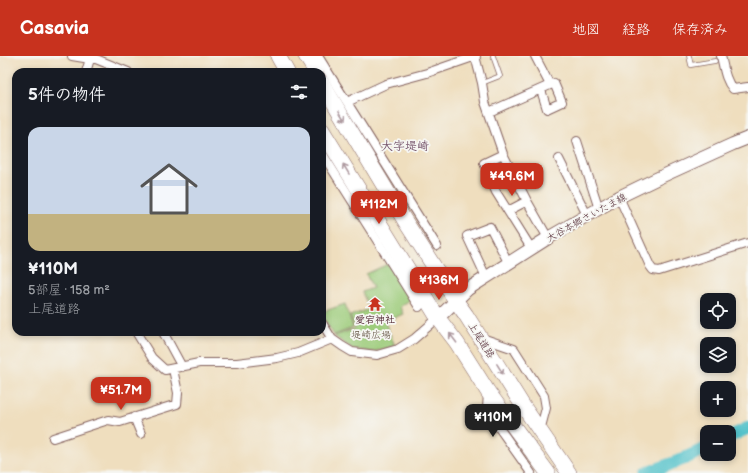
<!DOCTYPE html>
<html lang="ja">
<head>
<meta charset="utf-8">
<style>
	:root { --surface:#171b24; --page:#20242c; --text:#f1f3f6; --muted:#9ea1a6; --line:#363941; --accent:#c8321e }
	body { margin:0; font-family:"Balsamiq Sans","Klee One",sans-serif; background:var(--page); color:var(--text); height:100vh; display:flex; flex-direction:column; font-size:15px; white-space:nowrap }
	* { box-sizing:border-box; margin:0 }
	p { font-size:13px; color:var(--muted) }
	.icon { flex:none; width:22px; height:22px; fill:none; stroke:currentColor; stroke-width:2; stroke-linecap:round; stroke-linejoin:round }
	.map { position:relative; flex:1; overflow:hidden }
	.panel { position:absolute; left:12px; top:12px; width:314px; height:268px; display:flex; flex-direction:column; background:var(--surface); border-radius:12px; box-shadow:0 2px 6px #0003 }
	.panel>* { flex:none }
	.tools { position:absolute; left:700px; top:237px; display:grid; gap:8px }
	.tools a { display:grid; place-items:center; width:36px; height:36px; border-radius:8px; background:var(--surface); box-shadow:0 2px 6px #0003; font-size:20px }
	.price { position:absolute; translate:-50% -34px; padding:0 9px; border-radius:8px; background:var(--accent); color:#fff; font-size:13px; line-height:26px; filter:drop-shadow(0 1px 2px #0008) }
	.price::after { content:''; position:absolute; left:50%; top:24px; width:12px; height:9px; margin-left:-6px; background:inherit; clip-path:polygon(0 0,100% 0,50% 100%) }
	.price.current { background:#222; color:#fff }
	ul { padding:0; list-style:none }
	li { display:grid; align-content:center; gap:8px; height:212px; padding:0 16px }
	li+li { border-top:1px solid var(--line) }
	li span { display:grid; place-items:center; height:124px; border-radius:12px; color:#555 }
	li>.icon { margin-inline-start:auto }
	span .icon { width:72px; height:72px; fill:#fffc; stroke-width:1 }
	li b { font-size:17px }
	h2 { display:flex; justify-content:space-between; align-items:center; height:48px; padding:0 16px; font-size:17px }
	header { display:flex; align-items:center; gap:24px; box-sizing:border-box; height:56px; padding:0 20px; background:var(--accent); color:#fff }
	header strong { font-size:19px }
	nav { display:flex; gap:22px; margin-inline-start:auto; font-size:14px }
	.map>svg:first-child { display:block }
	.green { fill:#9ecc7b; stroke:#747653 }
	.lines { fill:none; stroke-linecap:round; stroke-linejoin:round }
	.river { stroke:#54c2ca; stroke-width:13 }
	.lane-casing { stroke:#84625e; stroke-width:5.5 }
	.street-casing { stroke:#84625e; stroke-width:10 }
	.secondary-casing { stroke:#84625e; stroke-width:14 }
	.highway-casing { stroke:#84625e; stroke-width:16 }
	.lane { stroke:#fff; stroke-width:4 }
	.street { stroke:#fff; stroke-width:8 }
	.secondary { stroke:#fff; stroke-width:12 }
	.highway { stroke:#fff; stroke-width:15 }
	.oneway { stroke:#ae9aa0 }
	.labels { text-anchor:middle; stroke-width:3.5; stroke-linejoin:round; paint-order:stroke }
	.street-label { font-size:10px; fill:#4a1f2b; stroke:#f6f6f2 }
	.poi-label { font-size:10px; font-weight:bold; fill:#4a1f2b; stroke:#f6f6f2 }
	.park-label { font-size:10px; fill:#635343; stroke:#f6f6f2 }
	.quarter-label { font-size:12px; font-weight:bold; fill:#77566d; stroke:#f6f6f2 }
</style>
</head>
<body>
<header>
<strong>Casavia</strong>
<nav><a>地図</a><a>経路</a><a>保存済み</a></nav>
</header>
<div class="map">
<svg width="748" height="417" viewBox="0 0 748 417">
	<rect width="100%" height="100%" fill="#f6f6f2"/>
	<filter id="ink" filterUnits="userSpaceOnUse"><feTurbulence type="fractalNoise" baseFrequency=".025" numOctaves="2"/><feDisplacementMap in="SourceGraphic" scale="8" xChannelSelector="R" yChannelSelector="G"/><feConvolveMatrix kernelMatrix="1 2 1 2 8 2 1 2 1" color-interpolation-filters="sRGB"/></filter>
	<filter id="wash" filterUnits="userSpaceOnUse"><feTurbulence type="fractalNoise" baseFrequency=".012" numOctaves="4" result="noise"/><feDisplacementMap in="SourceGraphic" scale="16" xChannelSelector="R" yChannelSelector="G"/><feGaussianBlur stdDeviation="0.9" result="paint"/><feColorMatrix in="noise" values="0 0 0 0 0 0 0 0 0 0 0 0 0 0 0 0 0 1.4 0 .05"/><feComposite in="paint" operator="in"/></filter>
	<g filter="url(#wash)">
		<rect width="100%" height="100%" fill="#efdebe"/>
		<path class="green" d="M388 208 411 243 400 251 403 258 385 266 395 290 373 296 353 293 334 280 355 273 350 260 369 253 362 236 373 232 366 218Z
			M345 248 353 272 334 279 322 260V256Z"/>
		<g class="lines">
			<path class="river" d="M729 381 748 372
				M647 417 681 404 707 392"/>
		</g>
	</g>
	<g filter="url(#ink)">
		<g class="lines">
			<defs>
				<path id="lane" d="M689 0 691 9 715 5
					M482 27 500 20 493 0"/>
				<path id="street" d="M72 0 90 3H96L128 16
					M318 0 437 190
					M475 0 482 27 485 46 503 98 527 145 548 182
					M721 0C724 12 725 24 733 33L748 31
					M86 16 90 3
					M541 34 547 53 562 46 554 27 550 29
					M347 46 386 28 427 17 476 0
					M489 56 550 29 535 0
					M577 85 599 153
					M322 97 419 251
					M503 98 484 107 496 136 531 192
					M559 103 587 159
					M619 141 650 210 653 214 659 215 748 187
					M508 155 527 145
					M486 221 467 180 490 171 509 208
					M322 267 332 283 342 290 352 296 377 299 398 293 414 283 438 262
					M136 276 152 302 165 314 199 307H237L277 302 298 297 332 283
					M163 276 182 311
					M482 282 514 293 544 340 546 352 540 375
					M488 337 487 352 492 362 531 417
					M134 361 141 378
					M53 382 108 364 120 366 177 348 178 337 173 313"/>
				<path id="secondary" d="M438 262 468 233 548 182 619 141 656 123 733 88 748 82"/>
				<path id="highway" d="M278 0 287 16
					M306 0 316 16
					M322 27 405 165 456 245 466 259 523 350 569 417
					M322 74 438 262 457 287 488 336 548 417"/>
			</defs>
			<use href="#lane" class="lane-casing"/>
			<use href="#street" class="street-casing"/>
			<use href="#secondary" class="secondary-casing"/>
			<use href="#highway" class="highway-casing"/>
			<use href="#lane" class="lane"/>
			<use href="#street" class="street"/>
			<use href="#secondary" class="secondary"/>
			<use href="#highway" class="highway"/>
		</g>
		<defs><path id="oneway-shaft" d="M-6 0H5M1.5-3L5.5 0L1.5 3" fill="none" stroke-width="1.6" stroke-linecap="round" stroke-linejoin="round"/></defs>
		<g class="oneway">
			<use href="#oneway-shaft" transform="translate(342 60) rotate(59)"/>
			<use href="#oneway-shaft" transform="translate(346 113) rotate(-121)"/>
			<use href="#oneway-shaft" transform="translate(453 282) rotate(-127)"/>
			<use href="#oneway-shaft" transform="translate(500 313) rotate(58)"/>
		</g>
	</g>
	<defs>
		<symbol id="temple-bare" viewBox="-9 -9 18 18"><path d="M0-6L5-2H3V0L6.5 2.5H4V6H1.5V3h-3V6H-4V2.5H-6.5L-3 0V-2H-5Z" fill="#c8321e" stroke="#f6f6f2" stroke-width="2.5" paint-order="stroke"/></symbol>
	</defs>
	<g fill-rule="evenodd">
		<use href="#temple-bare" x="365" y="238" width="20" height="20"/>
	</g>
	<g class="labels">
		<g class="street-label">
			<text transform="translate(586 161) rotate(-29)" y="4">大谷本郷さいたま線</text>
			<text transform="translate(482 284) rotate(58)" y="4">上尾道路</text>
		</g>
		<g class="poi-label">
			<text x="375" y="267">愛宕神社</text>
		</g>
		<g class="park-label">
			<text x="371" y="282">堤崎広場</text>
		</g>
		<g class="quarter-label">
			<text x="405" y="94">大字堤崎</text>
		</g>
	</g>
</svg>
<div class="tools">
<a><svg class="icon" aria-label="locate" viewBox="0 0 24 24"><circle cx="12" cy="12" r="6"/><path d="M12 2v4M12 18v4M2 12h4M18 12h4"/></svg></a>
<a><svg class="icon" aria-label="layers" viewBox="0 0 24 24"><path d="M12 4l9 5-9 5-9-5zM3 14l9 5 9-5"/></svg></a>
<a>+</a>
<a>−</a>
</div>
<b class="price" style="left:512px;top:141px">¥49.6M</b>
<b class="price" style="left:379px;top:169px">¥112M</b>
<b class="price" style="left:439px;top:245px">¥136M</b>
<b class="price" style="left:121px;top:355px">¥51.7M</b>
<b class="price current" style="left:493px;top:382px">¥110M</b>
<section class="panel">
<h2>5件の物件<svg class="icon" aria-label="filters" viewBox="0 0 24 24"><path d="M4 7h16M4 17h16"/><circle cx="9" cy="7" r="2"/><circle cx="15" cy="17" r="2"/></svg></h2>
<ul>
<li><span style="background:linear-gradient(#c9d6e8 70%,#c2b280 0)"><svg class="icon" aria-label="home" viewBox="0 0 24 24"><path d="M3 11l9-7 9 7M6 9v11h12V9"/></svg></span><div><b>¥110M</b><p>5部屋 · 158 m²</p><p>上尾道路</p></div></li>
</ul>
</section>
</div>
</body>
</html>
